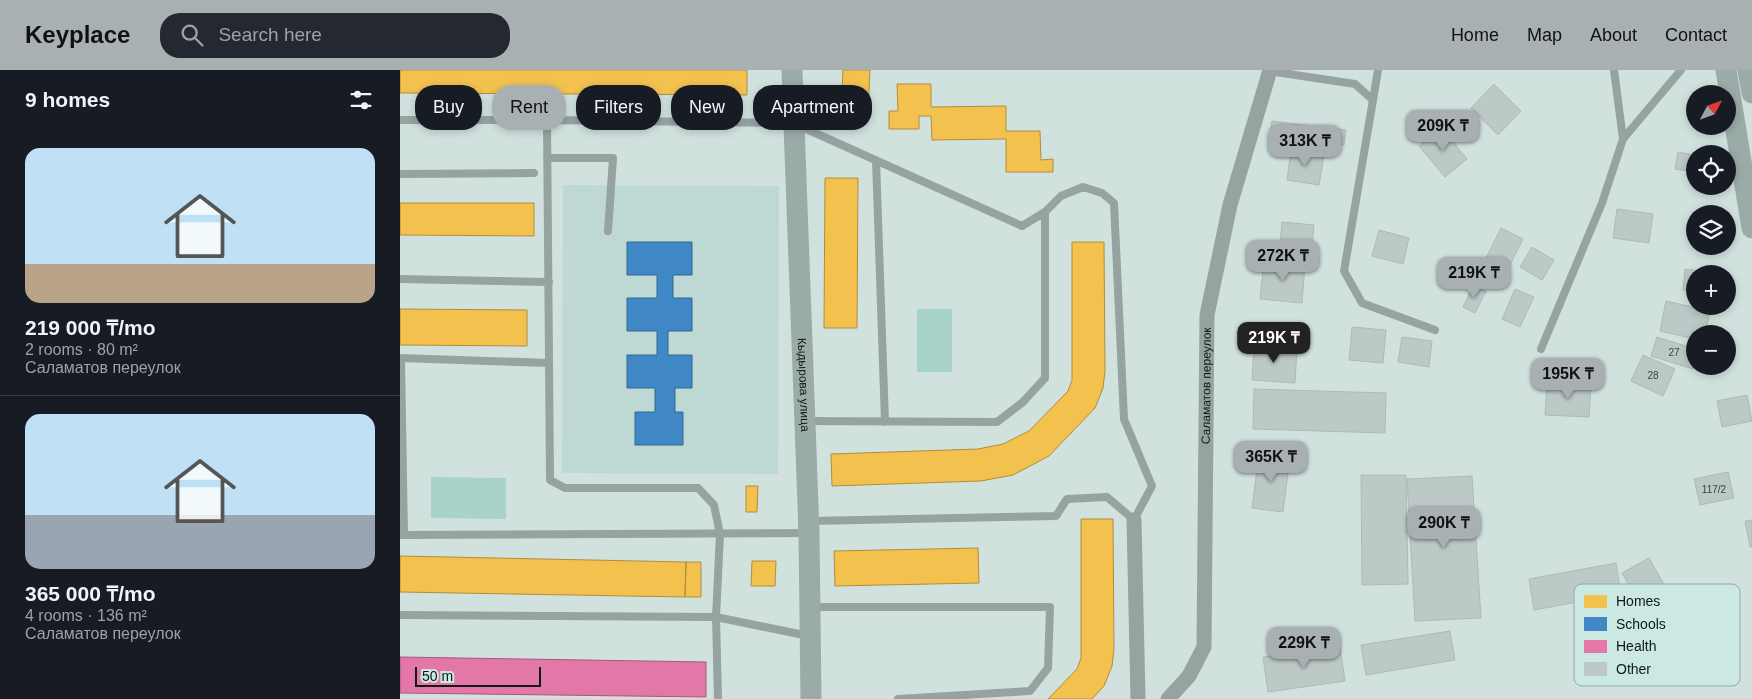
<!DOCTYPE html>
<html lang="en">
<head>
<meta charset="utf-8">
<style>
	:root { --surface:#171b24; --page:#242831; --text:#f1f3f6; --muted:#9ea1a6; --line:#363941; --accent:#a9b0b1 }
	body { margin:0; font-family:Helvetica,sans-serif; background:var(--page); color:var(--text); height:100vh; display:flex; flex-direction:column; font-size:19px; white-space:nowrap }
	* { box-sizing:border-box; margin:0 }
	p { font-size:16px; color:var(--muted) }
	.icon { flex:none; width:28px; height:28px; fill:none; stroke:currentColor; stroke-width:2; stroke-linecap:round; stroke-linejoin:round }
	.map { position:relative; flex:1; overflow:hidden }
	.side { display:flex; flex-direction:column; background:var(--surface); width:400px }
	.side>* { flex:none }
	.guide { position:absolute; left:15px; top:15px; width:475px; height:45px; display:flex; gap:10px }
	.needle { width:32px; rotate:49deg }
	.tools { position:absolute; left:1286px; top:15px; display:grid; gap:10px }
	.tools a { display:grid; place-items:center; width:50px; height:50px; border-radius:50%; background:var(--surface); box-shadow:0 2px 8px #0003; font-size:25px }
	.scale { position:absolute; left:15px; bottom:12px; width:126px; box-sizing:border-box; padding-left:5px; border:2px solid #0e1816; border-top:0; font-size:14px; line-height:18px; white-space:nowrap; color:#0e1816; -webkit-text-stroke:4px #cbe8e2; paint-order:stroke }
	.price { position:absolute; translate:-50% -42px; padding:0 11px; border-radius:10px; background:var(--accent); color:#111; font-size:16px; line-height:32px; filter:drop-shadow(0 1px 2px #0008) }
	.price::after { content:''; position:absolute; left:50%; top:30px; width:15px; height:11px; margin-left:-8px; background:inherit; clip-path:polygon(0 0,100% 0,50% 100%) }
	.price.current { background:#222; color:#fff }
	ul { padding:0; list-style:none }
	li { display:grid; align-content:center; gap:10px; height:265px; padding:0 25px }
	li+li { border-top:1px solid var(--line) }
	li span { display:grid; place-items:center; height:155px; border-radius:15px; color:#555 }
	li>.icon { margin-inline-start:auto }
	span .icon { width:90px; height:90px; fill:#fffc; stroke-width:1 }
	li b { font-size:21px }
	h2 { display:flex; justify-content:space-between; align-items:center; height:60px; padding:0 25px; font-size:21px }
	.tag { padding:0 18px; border-radius:20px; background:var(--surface); box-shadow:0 2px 8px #0003; font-size:18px; line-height:45px }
	.tag.current { background:var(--accent); color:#111 }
	header { display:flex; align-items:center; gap:30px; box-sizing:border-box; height:70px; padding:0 25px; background:var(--accent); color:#111 }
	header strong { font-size:24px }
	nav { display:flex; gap:28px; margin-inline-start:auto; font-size:18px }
	.search { width:350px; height:45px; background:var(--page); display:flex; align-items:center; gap:12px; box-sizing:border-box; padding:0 18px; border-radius:20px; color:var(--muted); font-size:19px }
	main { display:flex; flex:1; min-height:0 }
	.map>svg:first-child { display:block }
	.built { fill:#bed9d3 }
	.green { fill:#a8d3ca }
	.homes { fill:#f2c14e; stroke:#ae8e3d }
	.schools { fill:#3f88c5; stroke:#306690 }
	.health { fill:#e377a8; stroke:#a35a7c }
	.building { fill:#bcc9c6; stroke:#adbab7 }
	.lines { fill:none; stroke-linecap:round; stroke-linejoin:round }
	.lane { stroke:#96a3a0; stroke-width:8 }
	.street { stroke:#96a3a0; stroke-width:15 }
	.secondary { stroke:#9baba8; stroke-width:21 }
	.labels { text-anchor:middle; stroke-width:5; stroke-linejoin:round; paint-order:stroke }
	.number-label { font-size:10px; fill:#3a4442 }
	.street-label { font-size:12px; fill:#0e1816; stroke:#cbe8e2 }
	.key { fill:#cbe8e2; stroke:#92aaa5; stroke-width:1 }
	.key-label { font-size:14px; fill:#0e1816 }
</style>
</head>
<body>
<header>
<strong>Keyplace</strong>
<div class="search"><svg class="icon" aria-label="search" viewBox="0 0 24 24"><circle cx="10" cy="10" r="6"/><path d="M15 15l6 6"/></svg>Search here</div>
<nav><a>Home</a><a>Map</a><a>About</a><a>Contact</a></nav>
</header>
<main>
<section class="side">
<h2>9 homes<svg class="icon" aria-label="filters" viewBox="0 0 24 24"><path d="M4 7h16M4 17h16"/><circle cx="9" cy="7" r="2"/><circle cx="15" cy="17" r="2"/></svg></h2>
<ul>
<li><span style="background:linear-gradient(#bfe0f5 75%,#b9a48a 0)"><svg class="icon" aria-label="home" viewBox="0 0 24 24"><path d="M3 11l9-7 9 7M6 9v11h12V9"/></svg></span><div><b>219 000 ₸/mo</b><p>2 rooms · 80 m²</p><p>Саламатов переулок</p></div></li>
<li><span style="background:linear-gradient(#bfe0f5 65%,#9aa5b1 0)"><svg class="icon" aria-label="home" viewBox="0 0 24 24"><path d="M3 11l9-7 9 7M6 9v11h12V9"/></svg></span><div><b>365 000 ₸/mo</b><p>4 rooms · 136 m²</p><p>Саламатов переулок</p></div></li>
</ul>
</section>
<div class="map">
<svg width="1352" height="629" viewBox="0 0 1352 629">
	<rect width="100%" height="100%" fill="#d1e2de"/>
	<path class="built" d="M163 115 379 116 378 404 162 403Z"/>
	<path class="green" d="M517 239H552V302H517Z
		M31 407 106 408V449L31 448Z"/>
	<path class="homes" d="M0 0H347V25L0 23Z
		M443 0H470L468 43 441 42Z
		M497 14H531V37L606 36V61H640L641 90 653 89V102H606V69L532 70 531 46H519V59H489V41H498Z
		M425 108H458L457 258H424Z
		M0 133H134V166L0 165Z
		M672 172H704L705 301 703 318 695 338 649 386 613 405 581 411 432 416 431 384 578 379 603 374 629 361 668 321 672 310Z
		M0 239 127 240V276L0 275Z
		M346 416H358L357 442H346Z
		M681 449H713L714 579 712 596 704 616 692 629H648L677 599 681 588Z
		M578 478 579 513 435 516 434 481Z
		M0 486 286 492 285 527 0 522Z
		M352 491H376L375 516H351Z
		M286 492H301V527H285Z"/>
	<path class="schools" d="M227 172H292V205H273V228H292V261H268V285H292V318H275V342H283V375H235V342H255V318H227V285H257V261H227V228H257V205H227Z"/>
	<path class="health" d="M0 587 306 592V627L0 623Z"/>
	<path class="building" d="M1094 14 1121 41 1098 65 1071 38Z
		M872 51 946 60 944 75 870 66Z
		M1041 57 1067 89 1045 107 1019 76Z
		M891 80 924 85 919 115 887 110Z
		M1278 82 1295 85V102L1275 99Z
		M1217 139 1253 144 1249 173 1213 168Z
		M882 152 914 155 911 187 879 184Z
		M1101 158 1123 169 1106 203 1084 192Z
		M979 160 1009 168 1003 194 972 186Z
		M1132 177 1154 190 1142 210 1120 197Z
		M864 191 905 195 902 233 860 229Z
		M1285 199 1309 202V204H1295V221L1283 220Z
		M1073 216 1086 221 1075 243 1063 237Z
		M1115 219 1134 227 1120 257 1102 249Z
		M1266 231 1310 241 1305 264H1295V269L1260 261Z
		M952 257 986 260 983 293 949 290Z
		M1002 267 1032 271 1029 297 998 292Z
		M1257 267 1295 279 1293 299 1251 286Z
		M854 276 897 279 895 313 852 310Z
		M1243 285 1275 299 1263 326 1231 311Z
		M1147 312 1191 315 1189 347 1145 345Z
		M854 319 986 323 985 363 853 359Z
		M1347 325 1352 351 1322 357 1317 331Z
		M859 384 890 388 883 442 852 438Z
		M1328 402 1334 428 1300 435 1294 409Z
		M961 405H1006L1008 514 962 515Z
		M1072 406 1081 548 1015 551 1007 409Z
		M1352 450V477H1350L1345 451Z
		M1249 488 1269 523 1242 538 1222 503Z
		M1216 493 1221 524 1134 540 1129 509Z
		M1050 561 1055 590 966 605 961 575Z
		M940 577 945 611 868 622 863 587Z"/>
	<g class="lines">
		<path class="lane" d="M1214 0 1223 69
			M869 1 955 14 973 30 944 201 962 233 1035 260
			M973 30 978 0
			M0 50H147
			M147 88H213L208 161
			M476 90 485 352
			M0 104 134 103
			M0 209 149 212
			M1141 279 1202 133 1223 69 1281 0
			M0 288 149 293
			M1 288 4 465
			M405 351 597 352 623 332 645 308V142
			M0 465 408 463
			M411 537H650L648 598 630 621 498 629
			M0 545 316 547 409 566
			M318 629 316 547 320 464 314 435 298 418H165L150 410 147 50 393 53 622 156 645 142 661 126 683 117 702 123 714 133 724 349 752 416 734 450 707 427 667 429 656 446 410 451"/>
		<g class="street">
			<path d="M734 450 738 629"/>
			<path id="s1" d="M768 629 789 606 804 577 807 245 830 135 870 0"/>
		</g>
		<g class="secondary">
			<path id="s2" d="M392 0 409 463 411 629"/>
			<path d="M1326 0 1352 158"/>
			<path d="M1348 0 1352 23"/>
		</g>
	</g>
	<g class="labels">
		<g class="number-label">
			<text x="1274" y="286">27</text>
			<text x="1253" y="309">28</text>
			<text x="1314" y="423">117/2</text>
		</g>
		<g class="street-label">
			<text dy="4" stroke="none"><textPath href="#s2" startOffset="315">Кыдырова улица</textPath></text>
			<text dy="4" stroke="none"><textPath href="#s1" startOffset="325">Саламатов переулок</textPath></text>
		</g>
	</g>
	<rect x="1174" y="514" width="166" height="102" rx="8" class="key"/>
	<rect x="1184" y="525" width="23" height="13" fill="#f2c14e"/>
	<rect x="1184" y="547" width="23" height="14" fill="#3f88c5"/>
	<rect x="1184" y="570" width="23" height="13" fill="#e377a8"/>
	<rect x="1184" y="592" width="23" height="14" fill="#bcc9c6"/>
	<g class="key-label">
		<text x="1216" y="536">Homes</text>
		<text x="1216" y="559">Schools</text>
		<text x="1216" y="581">Health</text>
		<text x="1216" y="604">Other</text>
	</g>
</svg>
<div class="tools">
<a><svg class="needle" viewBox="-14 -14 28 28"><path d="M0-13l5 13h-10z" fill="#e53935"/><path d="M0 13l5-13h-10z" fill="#9ea1a6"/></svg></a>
<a><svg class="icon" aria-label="locate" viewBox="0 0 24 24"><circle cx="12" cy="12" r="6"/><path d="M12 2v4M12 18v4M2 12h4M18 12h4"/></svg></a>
<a><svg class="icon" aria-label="layers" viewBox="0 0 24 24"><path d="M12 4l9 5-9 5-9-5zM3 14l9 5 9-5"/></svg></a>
<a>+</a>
<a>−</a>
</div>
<div class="scale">50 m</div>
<b class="price" style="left:1043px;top:82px">209K ₸</b>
<b class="price" style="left:905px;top:97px">313K ₸</b>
<b class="price" style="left:883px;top:212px">272K ₸</b>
<b class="price" style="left:1074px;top:229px">219K ₸</b>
<b class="price current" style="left:874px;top:294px">219K ₸</b>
<b class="price" style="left:1168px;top:330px">195K ₸</b>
<b class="price" style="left:871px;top:413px">365K ₸</b>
<b class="price" style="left:1044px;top:479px">290K ₸</b>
<b class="price" style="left:904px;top:599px">229K ₸</b>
<div class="guide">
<a class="tag">Buy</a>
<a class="tag current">Rent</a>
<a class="tag">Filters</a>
<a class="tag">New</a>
<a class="tag">Apartment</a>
</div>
</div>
</main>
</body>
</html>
